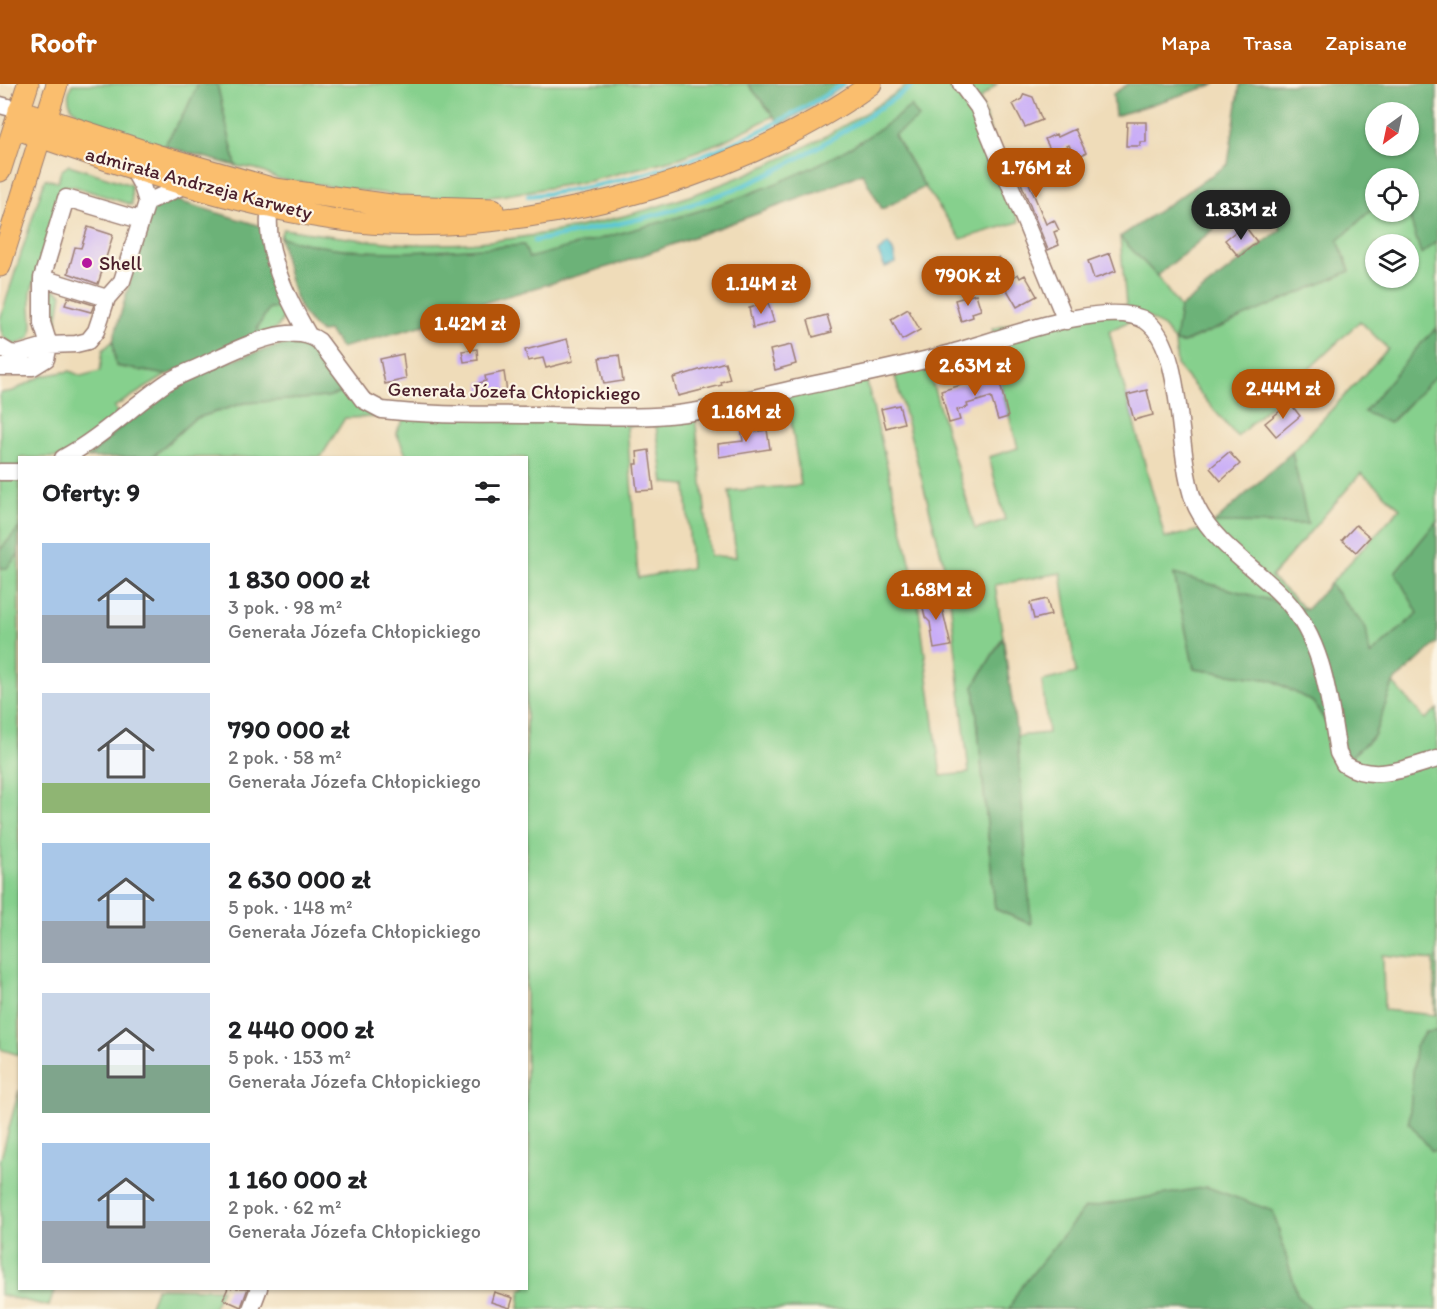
<!DOCTYPE html>
<html lang="pl">
<head>
<meta charset="utf-8">
<style>
	:root { --surface:#fff; --page:#f2f2f2; --text:#202124; --muted:#757577; --accent:#b45309 }
	body { margin:0; font-family:Itim,sans-serif; background:var(--page); color:var(--text); height:100vh; display:flex; flex-direction:column; font-size:22px; white-space:nowrap }
	* { box-sizing:border-box; margin:0 }
	p { font-size:20px; color:var(--muted) }
	.icon { flex:none; width:33px; height:33px; fill:none; stroke:currentColor; stroke-width:2; stroke-linecap:round; stroke-linejoin:round }
	.map { position:relative; flex:1; overflow:hidden }
	.drawer { position:absolute; left:18px; top:372px; width:510px; height:834px; display:flex; flex-direction:column; background:var(--surface); border-radius:0px; box-shadow:0 2px 4px #0004 }
	.drawer>* { flex:none }
	.needle { width:39px; rotate:213deg }
	.fabs { position:absolute; left:1365px; top:18px; display:grid; gap:12px }
	.fabs a { display:grid; place-items:center; width:54px; height:54px; border-radius:50%; background:var(--surface); box-shadow:0 2px 4px #0004; font-size:30px }
	.price { position:absolute; translate:-50% -51px; padding:0 14px; border-radius:21px; background:var(--accent); color:#fff; font-size:20px; line-height:39px; filter:drop-shadow(0 2px 3px #0008) }
	.price::after { content:''; position:absolute; left:50%; top:36px; width:18px; height:14px; margin-left:-9px; background:inherit; clip-path:polygon(0 0,100% 0,50% 100%) }
	.price.on { background:#222; color:#fff }
	ul { padding:0; list-style:none }
	li { display:flex; align-items:center; gap:18px; height:150px; padding:0 24px }
	li span { display:grid; place-items:center; flex:none; width:168px; height:120px; border-radius:0px; color:#555 }
	li>.icon { margin-inline-start:auto }
	span .icon { width:72px; height:72px; fill:#fffc; stroke-width:1 }
	li b { font-size:26px }
	h2 { display:flex; justify-content:space-between; align-items:center; height:72px; padding:0 24px; font-size:26px }
	header { display:flex; align-items:center; gap:36px; box-sizing:border-box; height:84px; padding:0 30px; background:var(--accent); color:#fff }
	header strong { font-size:28px }
	nav { display:flex; gap:33px; margin-inline-start:auto; font-size:21px }
	.map>svg:first-child { display:block }
	.green { fill:#86d08d; stroke:#68785c; stroke-width:1.5; fill-rule:evenodd }
	.forest { fill:#6cb278; stroke:#5b6852; stroke-width:1.5; fill-rule:evenodd }
	.water { fill:#5cc7d6; stroke:#537380; stroke-width:1.5 }
	.lines { fill:none; stroke-linecap:round; stroke-linejoin:round }
	.stream { stroke:#5cc7d6; stroke-width:4.5 }
	.building { fill:#c9adf7 }
	.minor-casing { stroke:#9c7e72; stroke-width:19 }
	.major-casing { stroke:#9c7e72; stroke-width:23 }
	.minor { stroke:#fff; stroke-width:16 }
	.major { stroke:#fabe6e; stroke-width:21 }
	.poi-dot { fill:#b5179e; stroke:#fcf5e5; stroke-width:2 }
	.labels { text-anchor:middle; stroke-width:4.5; stroke-linejoin:round; paint-order:stroke }
	.street-label { font-size:20px; fill:#4a1f2b; stroke:#fcf5e5 }
	.poi-label { font-size:20px; fill:#4a1f2b; stroke:#fcf5e5; text-anchor:start }
</style>
</head>
<body>
<header>
<strong>Roofr</strong>
<nav><a>Mapa</a><a>Trasa</a><a>Zapisane</a></nav>
</header>
<div class="map">
<svg width="1437" height="1225" viewBox="0 0 1437 1225">
	<rect width="100%" height="100%" fill="#fcf5e5"/>
	<filter id="ink" filterUnits="userSpaceOnUse"><feTurbulence type="fractalNoise" baseFrequency=".0167" numOctaves="2"/><feDisplacementMap in="SourceGraphic" scale="12" xChannelSelector="R" yChannelSelector="G"/><feConvolveMatrix kernelMatrix="1 2 1 2 8 2 1 2 1" color-interpolation-filters="sRGB"/></filter>
	<filter id="wash" filterUnits="userSpaceOnUse"><feTurbulence type="fractalNoise" baseFrequency=".008" numOctaves="4" result="noise"/><feDisplacementMap in="SourceGraphic" scale="24" xChannelSelector="R" yChannelSelector="G"/><feGaussianBlur stdDeviation="1.35" result="paint"/><feColorMatrix in="noise" values="0 0 0 0 0 0 0 0 0 0 0 0 0 0 0 0 0 1.4 0 .05"/><feComposite in="paint" operator="in"/></filter>
	<g filter="url(#wash)">
		<rect width="100%" height="100%" fill="#efdcb9"/>
		<path class="green" d="M72 0H198L186 26 164 62 89 40 90 35C73 29 63 18 72 0Z
			M217 0H748L774 32 723 57 682 73 589 97 499 112 440 117 278 95 256 85 236 82Z
			M909 0H997L980 15 1019 138 961 155 925 103 894 50 911 22C798 112 664 136 529 174L523 161C442 168 360 176 280 153L283 145C326 151 370 158 414 160 465 162 518 155 568 145 692 120 805 73 909 0Z
			M69 81 131 101 132 121 73 102H67L62 107 31 208C29 224 35 238 30 254L16 261C2 255 0 249 0 235L45 95 58 98 61 87Z
			M1375 122 1376 128H1408L1421 169 1437 157V244L1416 265 1390 339 1437 291V437L1395 488 1418 529 1369 572 1366 544 1330 500 1400 424 1361 389 1271 493 1306 526 1174 491 1194 585 1272 596 1313 618 1349 674 1374 652 1393 599 1425 635 1437 625V947L1425 948 1432 1067 1437 1066V1225H1310L1297 1210 1273 1127 1019 1206 1009 1225H519L521 1205 526 1204 529 1051 526 1050V374L407 373 396 348 405 333 695 332 710 472 736 473 729 407 801 401 787 311 866 294 916 503 941 692 969 689 948 497 894 288 927 281 975 445 1005 436 989 373 1018 364 991 266 999 263 992 245 1054 229 1126 221 1120 153 1157 192 1180 224 1175 258 1184 259 1350 186 1338 157ZM1376 160H1408V194H1376ZM1144 230 1164 244 1175 258 1177 282 1237 353 1360 237 1388 265 1292 368 1307 440 1214 439 1196 447 1165 454 1109 247ZM627 342H656L664 399 686 401 691 484 638 494ZM1061 489 1076 589 1042 597 1048 649 1017 652 1030 840 995 825 974 602 1003 553 995 501ZM1383 871 1434 876 1435 931 1384 926Z
			M54 205 62 210 57 238 51 241 46 230 50 206Z
			M269 224H289L278 243 263 252 257 245Z
			M113 257 116 282 167 291 114 323 125 342 89 373 20 374 19 444 0 466V309L13 307 42 292 70 287 81 292 100 287 103 266Z
			M349 306 374 333 345 334 321 373 152 374 194 335 244 319 327 313Z
			M19 470V971L0 965V483L6 485Z
			M19 1006 20 1204 55 1205 49 1222 0 1211V1078Z
			M156 1205V1204L222 1205 213 1225H149Z"/>
		<path class="forest" d="M198 0H217L236 82 164 62 186 26Z
			M748 0H838L841 4 781 41Z
			M1128 0H1216L1115 32 1113 10Z
			M1240 0H1437V157L1421 170 1408 128V94H1376L1375 122 1338 157 1350 187 1183 259 1175 258 1180 224 1281 145 1254 112 1157 192 1120 153 1228 80ZM1376 28H1408V62H1376Z
			M911 22 919 34 894 51 925 103 882 125 862 89 820 107 621 179 452 228 453 233 341 264 329 247 321 248C293 230 287 183 280 153 360 176 442 167 524 161L529 174C663 136 800 111 911 22Z
			M165 113 261 142 289 224H269L257 244 263 252 167 291 116 282 113 257 152 120Z
			M1437 244V291L1389 339 1364 328 1416 265Z
			M303 257 317 262 349 306 327 313 244 319 194 335 152 373 89 374C114 349 142 321 173 303 208 283 264 263 303 257Z
			M1292 368 1308 440 1214 439Z
			M1437 437V559L1393 599 1374 652 1349 674 1313 618 1272 596 1194 585 1174 490 1306 526 1330 500 1366 544 1370 571 1418 529 1395 488Z
			M19 444V470L6 485 0 483V466Z
			M1003 553 1017 652 1031 840 995 825 974 602Z
			M1437 947V1066L1432 1067 1409 1039 1415 963 1425 948Z
			M1207 1103 1273 1127 1297 1210 1310 1225H1009L1019 1206 1085 1124Z"/>
		<path class="water" d="M888 160 893 167 896 179 885 183 878 168Z"/>
		<g class="lines">
			<path class="stream" d="M528 112C640 100 749 62 843 0
				M534 157C613 142 694 126 767 91 819 65 868 32 916 0"/>
		</g>
		<g id="blocks">
			<path class="building" d="M1024 10 1033 13 1042 36 1025 43 1013 20 1021 16Z
				M1127 38H1146V58H1140V62H1126Z
				M1075 45 1086 69 1075 74 1069 61 1052 69 1045 55 1056 50 1058 53Z
				M1034 67 1039 84 1027 88 1031 98 1029 99 1046 140 1054 136 1059 146 1054 148 1059 161 1048 166 1013 79 1024 76 1022 71Z
				M1244 141 1257 158 1239 173 1225 156Z
				M88 143 113 151 98 200 68 189 75 163 81 164Z
				M1110 169 1116 187 1094 195 1088 177Z
				M999 173 1007 186 995 194 987 181Z
				M1018 190 1020 194 1025 191 1037 212 1017 223 1003 199Z
				M976 210 981 226 972 229 973 233 961 237 955 216Z
				M68 213 94 221 91 228 65 221Z
				M768 219 774 238 753 244 749 224Z
				M908 225 920 246 902 256 891 235Z
				M827 231 832 248 813 253 808 236Z
				M567 255 573 277 546 284 543 274 528 277 525 266Z
				M791 261 796 280 775 286 770 266Z
				M477 265 478 276 464 278 462 267Z
				M403 270 406 295 385 300 380 275Z
				M619 271 623 297 604 300 599 274Z
				M725 278 730 295 721 298 722 301 678 312 673 294Z
				M504 288 507 308 482 313 479 299 486 297 485 292Z
				M998 290 1008 333 998 336 991 313 967 320 968 323 957 326 960 336 949 339 941 307Z
				M1147 306 1153 331 1134 336 1127 311Z
				M1290 319 1300 332 1276 352 1265 339Z
				M899 321 904 339 886 344 881 325Z
				M755 342 756 348 767 346 770 365 719 373 718 360 743 357 741 344Z
				M649 366 654 406 637 407 634 380H638L637 368Z
				M1229 368 1240 380 1221 397 1210 384Z
				M1356 441 1370 453 1356 468 1342 456Z
				M939 511 951 562 934 565 930 538 925 533 921 515Z
				M1047 515 1051 531 1034 535 1030 519Z
				M228 1204H248L241 1223 223 1215Z
				M494 1208 513 1214 510 1224 491 1218Z"/>
		</g>
	</g>
	<g filter="url(#ink)">
		<use href="#blocks" fill-opacity="0" stroke="#9c7e72" stroke-width="1.5"/>
		<g class="lines">
			<defs>
				<path id="minor" d="M961 0 978 23 1066 237
					M0 21 19 26
					M147 118 188 100
					M270 122C263 167 287 214 309 252
					M42 194 66 114 140 136
					M0 263 10 269 18 270 49 261 76 260 88 257 96 247 107 214 122 197 147 118 142 102 131 82
					M0 283H33L46 275 49 261 42 239V194L107 214
					M63 374C101 354 131 323 166 299 178 291 194 286 207 279 236 266 290 236 319 257L363 316 382 326C434 332 488 330 541 331 583 331 626 335 668 331 707 328 743 316 780 308 836 295 893 285 948 270 990 259 1109 212 1146 237 1187 265 1175 382 1197 424 1216 462 1258 485 1285 515 1324 558 1329 614 1338 669L1344 680C1373 699 1407 684 1437 675
					M0 388H20
					M251 1225 259 1204"/>
				<path id="major" d="M19 26 156 71 275 105 398 122 493 125
					M14 44C117 80 224 118 332 135 502 160 732 102 871 0
					M0 87 28 0
					M0 182 57 0"/>
			</defs>
			<use href="#minor" class="minor-casing"/>
			<use href="#major" class="major-casing"/>
			<use href="#minor" class="minor"/>
			<use href="#major" class="major"/>
		</g>
	</g>
	<circle class="poi-dot" cx="87" cy="179" r="6"/>
	<g class="labels">
		<g class="street-label">
			<text transform="translate(199 99) rotate(15)" y="7">admirała Andrzeja Karwety</text>
			<text transform="translate(514 307) rotate(1)" y="7">Generała Józefa Chłopickiego</text>
		</g>
		<g class="poi-label">
			<text x="99" y="186">Shell</text>
		</g>
	</g>
</svg>
<div class="fabs">
<a><svg class="needle" viewBox="-14 -14 28 28"><path d="M0-13l5 13h-10z" fill="#e53935"/><path d="M0 13l5-13h-10z" fill="#757577"/></svg></a>
<a><svg class="icon" aria-label="locate" viewBox="0 0 24 24"><circle cx="12" cy="12" r="6"/><path d="M12 2v4M12 18v4M2 12h4M18 12h4"/></svg></a>
<a><svg class="icon" aria-label="layers" viewBox="0 0 24 24"><path d="M12 4l9 5-9 5-9-5zM3 14l9 5 9-5"/></svg></a>
</div>
<b class="price" style="left:1036px;top:115px">1.76M zł</b>
<b class="price on" style="left:1241px;top:157px">1.83M zł</b>
<b class="price" style="left:968px;top:223px">790K zł</b>
<b class="price" style="left:761px;top:231px">1.14M zł</b>
<b class="price" style="left:470px;top:271px">1.42M zł</b>
<b class="price" style="left:975px;top:313px">2.63M zł</b>
<b class="price" style="left:1283px;top:336px">2.44M zł</b>
<b class="price" style="left:746px;top:359px">1.16M zł</b>
<b class="price" style="left:936px;top:537px">1.68M zł</b>
<section class="drawer">
<h2>Oferty: 9<svg class="icon" aria-label="filters" viewBox="0 0 24 24"><path d="M4 7h16M4 17h16"/><circle cx="9" cy="7" r="2"/><circle cx="15" cy="17" r="2"/></svg></h2>
<ul>
<li><span style="background:linear-gradient(#a9c7e8 60%,#9aa5b1 0)"><svg class="icon" aria-label="home" viewBox="0 0 24 24"><path d="M3 11l9-7 9 7M6 9v11h12V9"/></svg></span><div><b>1 830 000 zł</b><p>3 pok. · 98 m²</p><p>Generała Józefa Chłopickiego</p></div></li>
<li><span style="background:linear-gradient(#c9d6e8 75%,#8fb573 0)"><svg class="icon" aria-label="home" viewBox="0 0 24 24"><path d="M3 11l9-7 9 7M6 9v11h12V9"/></svg></span><div><b>790 000 zł</b><p>2 pok. · 58 m²</p><p>Generała Józefa Chłopickiego</p></div></li>
<li><span style="background:linear-gradient(#a9c7e8 65%,#9aa5b1 0)"><svg class="icon" aria-label="home" viewBox="0 0 24 24"><path d="M3 11l9-7 9 7M6 9v11h12V9"/></svg></span><div><b>2 630 000 zł</b><p>5 pok. · 148 m²</p><p>Generała Józefa Chłopickiego</p></div></li>
<li><span style="background:linear-gradient(#c9d6e8 60%,#7fa58c 0)"><svg class="icon" aria-label="home" viewBox="0 0 24 24"><path d="M3 11l9-7 9 7M6 9v11h12V9"/></svg></span><div><b>2 440 000 zł</b><p>5 pok. · 153 m²</p><p>Generała Józefa Chłopickiego</p></div></li>
<li><span style="background:linear-gradient(#a9c7e8 65%,#9aa5b1 0)"><svg class="icon" aria-label="home" viewBox="0 0 24 24"><path d="M3 11l9-7 9 7M6 9v11h12V9"/></svg></span><div><b>1 160 000 zł</b><p>2 pok. · 62 m²</p><p>Generała Józefa Chłopickiego</p></div></li>
</ul>
</section>
</div>
</body>
</html>
